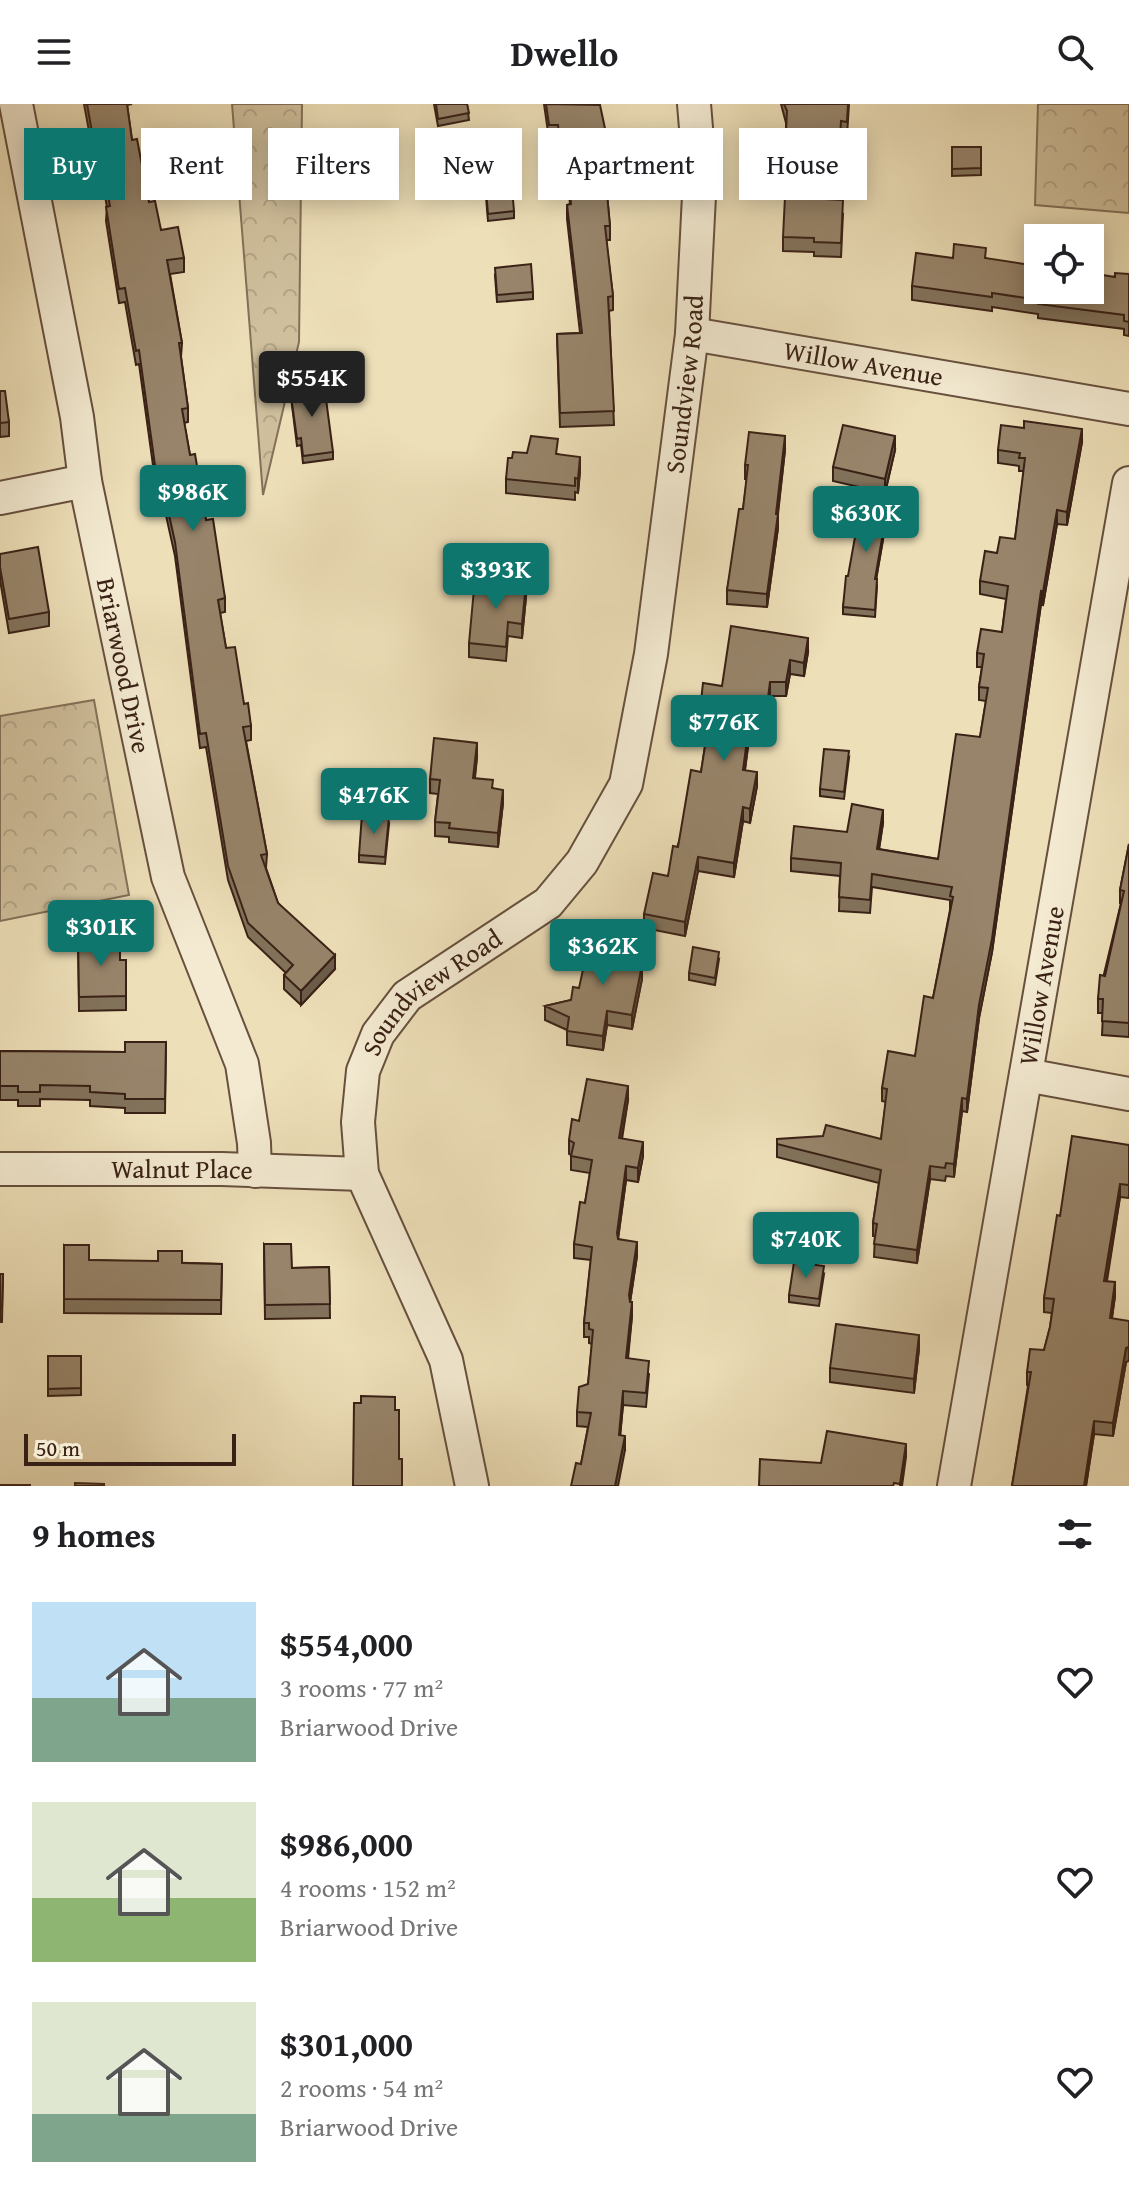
<!DOCTYPE html>
<html lang="en">
<head>
<meta charset="utf-8">
<style>
	:root { --surface:#fff; --page:#f2f2f2; --text:#202124; --muted:#757577; --accent:#0f766e }
	body { margin:0; font-family:"Gentium Book Plus",serif; background:var(--page); color:var(--text); height:100vh; display:flex; flex-direction:column; font-size:30px; white-space:nowrap }
	* { box-sizing:border-box; margin:0 }
	p { font-size:26px; color:var(--muted) }
	.icon { flex:none; width:44px; height:44px; fill:none; stroke:currentColor; stroke-width:2; stroke-linecap:round; stroke-linejoin:round }
	.map { position:relative; height:1382px; overflow:hidden }
	.sheet { display:flex; flex-direction:column; background:var(--surface); flex:1 }
	.sheet>* { flex:none }
	.banner { position:absolute; left:24px; top:24px; width:1082px; height:72px; display:flex; gap:16px }
	.controls { position:absolute; left:1024px; top:120px; display:grid; gap:16px }
	.controls a { display:grid; place-items:center; width:80px; height:80px; border-radius:0px; background:var(--surface); box-shadow:0 4px 20px #0003; font-size:40px }
	.scale { position:absolute; left:24px; bottom:20px; width:212px; box-sizing:border-box; padding-left:8px; border:4px solid #3a2116; border-top:0; font-size:22px; line-height:28px; white-space:nowrap; color:#3a2116; -webkit-text-stroke:6px #f3ead1; paint-order:stroke }
	.price { position:absolute; translate:-50% -68px; padding:0 18px; border-radius:8px; background:var(--accent); color:#fff; font-size:26px; line-height:52px; filter:drop-shadow(0 2px 4px #0008) }
	.price::after { content:''; position:absolute; left:50%; top:48px; width:24px; height:18px; margin-left:-12px; background:inherit; clip-path:polygon(0 0,100% 0,50% 100%) }
	.price.selected { background:#222; color:#fff }
	ul { padding:0; list-style:none }
	li { display:flex; align-items:center; gap:24px; height:200px; padding:0 32px }
	li span { display:grid; place-items:center; flex:none; width:224px; height:160px; border-radius:0px; color:#555 }
	li>.icon { margin-inline-start:auto }
	span .icon { width:96px; height:96px; fill:#fffc; stroke-width:1 }
	li b { font-size:34px }
	h2 { display:flex; justify-content:space-between; align-items:center; height:96px; padding:0 32px; font-size:34px }
	.chip { padding:0 28px; border-radius:0px; background:var(--surface); box-shadow:0 4px 20px #0003; font-size:28px; line-height:72px }
	.chip.selected { background:var(--accent); color:#fff }
	header { display:flex; justify-content:space-between; align-items:center; height:104px; padding:0 32px; background:var(--surface); font-size:36px; font-weight:600 }
	.map>svg:first-child { display:block }
	.forest { fill:url(#forest-crowns); stroke:#847059; stroke-width:2 }
	.lines { fill:none; stroke-linecap:round; stroke-linejoin:round }
	.street-casing { stroke:#67503e; stroke-width:36 }
	.street { stroke:#f3ead1; stroke-width:32 }
	.wall { fill:#82725b; stroke:#3a2116; stroke-width:2 }
	.shaded-wall { fill:#6a5c4a; stroke:#3a2116; stroke-width:2 }
	.building { fill:#97846a; stroke:#3a2116; stroke-width:2 }
	.labels { text-anchor:middle; stroke-width:6; stroke-linejoin:round; paint-order:stroke }
	.street-label { font-size:26px; fill:#3a2116; stroke:#f3ead1 }
</style>
</head>
<body>
<header><svg class="icon" aria-label="menu" viewBox="0 0 24 24"><path d="M4 6h16M4 12h16M4 18h16"/></svg>Dwello<svg class="icon" aria-label="search" viewBox="0 0 24 24"><circle cx="10" cy="10" r="6"/><path d="M15 15l6 6"/></svg></header>
<div class="map">
<svg width="1129" height="1382" viewBox="0 0 1129 1382">
	<defs>
		<pattern id="forest-crowns" width="20" height="18" patternUnits="userSpaceOnUse" patternTransform="scale(2)"><rect width="20" height="18" fill="#cfbf9c"/><path d="M2 6a3 3 0 1 1 6 0M12 15a3 3 0 1 1 6 0" fill="none" stroke="#b2a486"/></pattern>
	</defs>
	<rect width="100%" height="100%" fill="#eddfb8"/>
	<filter id="stains"><feTurbulence type="fractalNoise" baseFrequency=".0025" numOctaves="4"/><feColorMatrix values="0 0 0 0 .2 0 0 0 0 .09 0 0 0 0 .02 0 0 0 .5 -.17"/></filter>
	<radialGradient id="worn" r=".72"><stop offset=".6" stop-color="#630" stop-opacity="0"/><stop offset="1" stop-color="#630" stop-opacity=".3"/></radialGradient>
	<path class="forest" d="M232 0H302L299 238 263 391Z
		M1038 0H1129V109L1035 101Z
		M94 596 129 791 0 817V612Z"/>
	<g class="lines">
		<defs>
			<g id="street">
				<path id="s1" d="M16 0 77 313 85 377 168 773 242 960 254 1039 255 1067"/>
				<path id="s2" d="M692 230 1129 305"/>
				<path d="M0 394 85 377"/>
				<path d="M1026 971 1129 990"/>
				<path id="s3" d="M0 1065H222L362 1070"/>
				<path id="s4" d="M472 1382 446 1256 362 1070 358 1018 363 967 378 930 407 892 548 799 582 758 626 680 651 550 692 230 700 72 694 0"/>
				<path id="s5" d="M954 1382 1129 379"/>
			</g>
		</defs>
		<use href="#street" class="street-casing"/>
		<use href="#street" class="street"/>
	</g>
	<path class="wall" d="M84 0H132L127 1 132 36 149 98 161 126 184 154V168L170 170 182 239 181 253 188 304V318L184 319 190 351 225 494V508L220 509 226 544 251 622V636L246 637 267 750 266 764 278 799 335 865 301 901 284 885V871L286 869 248 833 228 776 206 643 200 644 175 452 161 389 157 390 139 260 136 261 125 198 119 199 106 117 107 103 101 70H97Z
		M434 0H467L469 16 438 22Z
		M544 0H595L607 34V48L603 49 610 122V136H606L613 192V206L609 207 614 321 560 323 557 230 580 229 567 115V101L570 100 565 56 560 57 558 35H549Z
		M781 0H849L847 32 841 31 840 48 793 45V41H786V19Z
		M952 43H981V71L952 72Z
		M452 59 483 82V89L457 93Z
		M486 93 514 107V114L488 117Z
		M843 110 841 153 814 152V148L783 147V133Z
		M953 154H986L1038 186 1129 170V232L1124 231V225L1038 214V210L992 203V207L912 196V182Z
		M495 171 533 188V195L497 198Z
		M290 285 333 348V355L303 359 301 341 297 342Z
		M0 287 9 318V332L0 333Z
		M1082 338 1067 421 1057 420 1043 501 1041 500 992 848 979 914 967 1008 962 1007 954 1073 946 1072 945 1077 930 1075 917 1159 874 1153 875 1132H873V1119L879 1079 777 1053V1035H881L886 998 882 997V984L915 952 933 894 950 806V796L872 783 870 809 839 807 840 772 791 767V754L847 728 883 719 879 745 938 755 980 633 986 597 979 596V583L982 563H977V549L1002 528 1006 495 980 490V477L997 449 1015 435 1024 367H1019V362L998 359V346Z
		M785 346 778 410V424L767 503 727 500V486L743 405 747 375H745V361Z
		M895 346 885 389 833 377V363Z
		M527 349 558 350 580 367 578 389 575 388V396L506 389V375L512 354Z
		M889 401 876 475 877 482 875 513 843 510V503L848 472Z
		M0 450 49 508V522L9 529 0 476Z
		M526 493 522 534 508 532 506 557 469 553V539Z
		M808 548 804 572 790 570 786 592H770L766 624 760 625 759 636 749 635 745 666 757 682 750 719 743 717 734 773 698 767 685 832 644 824V810L668 772 701 668 707 630 699 629V615L722 582Z
		M477 653 475 674 493 684 503 699 498 743 449 738V733L435 732V718L438 690 430 689V675Z
		M849 654 844 695 820 692V685Z
		M389 720 385 760 359 758V751Z
		M1129 740V933L1102 931 1103 909H1098V895L1121 799H1120V786Z
		M78 833 120 856H126V906L79 907Z
		M719 855 715 881 689 876V869Z
		M642 858V875L632 925 607 921 603 946 567 941V926L545 916V902L571 896 579 884Z
		M166 938 165 1009H125V1004L90 1002V996L40 995V1002H18V996H0V947L125 948Z
		M628 996 622 1035 643 1052 638 1078 626 1076 618 1134 637 1152 630 1198 632 1212 628 1255 649 1270 646 1303 623 1301 620 1331 625 1346 581 1360 588 1323 577 1322V1308L588 1280 592 1240 589 1239V1233H584V1219L591 1156 574 1154V1140L585 1099 590 1069 571 1066V1051L569 1050V1036L579 1017Z
		M1129 1041V1094L1120 1093 1107 1177 1115 1192 1112 1214 1126 1258 1113 1332 1094 1330 1086 1382H1012L1028 1282 1027 1281V1268L1044 1246 1050 1223 1052 1209 1044 1208V1194L1060 1112Z
		M264 1140 292 1164 329 1163 330 1214 265 1215Z
		M64 1141 89 1156 222 1160 221 1210 64 1209Z
		M0 1170H3L2 1218H0Z
		M824 1170 819 1202 789 1198V1191Z
		M919 1245 914 1289 830 1278V1264Z
		M48 1252H81V1291L48 1292Z"/>
	<path class="shaded-wall" d="M1082 325V338L1067 421V408Z
		M785 332V346L776 424V410Z
		M895 332V346L885 389V375Z
		M580 353V367L578 389V375Z
		M889 394V401L875 482V475Z
		M1057 406V420L1043 501V488Z
		M778 410V424L767 503V490Z
		M526 479V493L522 534V520Z
		M1041 487V500L992 848 979 914 967 1008V995L979 901Z
		M808 534V548L804 572V559Z
		M790 556V570L786 592V578Z
		M770 578V592L766 624V610Z
		M749 621V635L743 680V666Z
		M477 639V653L473 688V674Z
		M757 668V682L750 719V705Z
		M503 686V699L498 743V729Z
		M743 703V717L734 773V759Z
		M883 706V719L877 758V745Z
		M698 753V767L685 832V818Z
		M335 851V865L301 901V887Z
		M642 861V875L632 925V911Z
		M607 907V921L603 946V932Z
		M628 982V996L619 1048V1034Z
		M962 994V1007L954 1073V1060Z
		M643 1038V1052L638 1078V1064Z
		M626 1062V1076L617 1143V1129Z
		M930 1062V1075L917 1159V1146Z
		M1120 1080V1093L1104 1191V1177Z
		M637 1138V1152L629 1205V1191Z
		M1115 1178V1192L1110 1227V1214Z
		M632 1198V1212L626 1268V1254Z
		M919 1231V1245L914 1289V1275Z
		M1129 1243V1257L1126 1258 1113 1332V1319L1126 1244Z
		M623 1287V1301L619 1345V1331Z
		M1094 1317V1330L1086 1382H1084Z
		M625 1332V1346L618 1382H615Z
		M906 1340V1353L902 1382H900Z"/>
	<path class="building" d="M87 0H127L132 36 137 35 149 98 155 97 161 126 178 123 184 154 167 156 182 239H179L188 304 182 305 190 351 195 350 206 416 213 415 225 494 218 496 226 544 235 543 244 600 248 599 251 622 243 623 267 750 261 751 278 799 335 851 301 887 284 871 293 861 248 819 228 762 206 629 200 630 175 438 161 375 157 376 139 246 136 247 125 184 119 185 106 103 110 102 101 56H97Z
		M436 0H467L469 9 438 15Z
		M546 0 600 1 607 34 602 35 610 122H605L613 192 608 193 614 307 560 309 557 230 582 229 567 101 571 100 565 42 560 43 558 21H549Z
		M784 0H848L847 18 841 17 840 34 793 31 794 27H786L787 7Z
		M952 43H981V64L952 65Z
		M478 54 483 82 457 86 452 59Z
		M512 84 514 107 488 110 486 86Z
		M785 93 843 96 841 139 814 138V134L783 133Z
		M954 140 986 144 985 154 1037 162 1038 154V186H1090V169L1115 173V169L1129 170V218L1124 217V211L1038 200 1039 196 992 189V193L912 182 916 149 953 154Z
		M531 160 533 188 497 191 495 164Z
		M324 280 333 348 303 352 301 334 297 335 290 285Z
		M0 287H5L9 318 0 319Z
		M1024 317 1082 325 1067 408 1057 406 1043 488 1041 487 992 835 979 901 967 995 962 994 954 1060 946 1059 945 1064 930 1062 917 1146 874 1140 877 1120 873 1119 881 1066 777 1040V1035L823 1032 826 1021 881 1035 887 985 882 984 888 947 915 952 924 892 933 894 953 793 950 792 952 783 872 770 870 796 839 793 841 759 791 754 794 722 847 728 852 700 883 706 877 745 938 755 956 630 980 633 988 584 979 583 984 550 977 549 981 525 1002 528 1008 482 980 477 985 447 997 449 1000 433 1015 435 1025 354H1019L1020 349 998 346 1001 321 1024 324Z
		M843 321 895 332 885 375 833 363Z
		M749 328 785 332 776 410H778L767 490 727 486 739 405H743L748 361H745Z
		M531 332 558 335 556 350 580 353 578 375 575 374V382L506 375 508 354H512L513 348 527 349Z
		M863 389 889 394 875 475H877L875 506 843 503 846 472H848Z
		M38 443 49 508 9 515 0 463V450Z
		M475 474 526 479 522 520 508 518 506 543 469 539Z
		M731 522 808 534 804 559 790 556 786 578H770L766 610 760 611 759 622 749 621 743 666 757 668 750 705 743 703 734 759 698 753 685 818 644 810 653 769 668 772 673 742 678 743 691 666 701 668 709 616 699 615 703 579 722 582Z
		M434 634 477 639 473 674 493 676 492 684 503 686 498 729 449 724 450 719 435 718 440 676 430 675Z
		M824 645 849 647 844 688 820 685Z
		M362 710 389 713 385 753 359 751Z
		M1129 740V919L1102 917 1103 895H1098L1100 871 1105 872 1124 787 1120 786Z
		M78 833H120V856H126V892L79 893Z
		M590 833 642 845 638 860 642 861 632 911 607 907 603 932 567 927 569 913 545 902 571 896 573 883 579 884Z
		M693 843 719 848 715 874 689 869Z
		M125 938H166L165 995H125V990L90 988V982L40 981V988H18V982H0V947L125 948Z
		M587 975 628 982 619 1034 643 1038 638 1064 626 1062 617 1129 618 1135 637 1138 629 1191 630 1198H632L626 1254 649 1257 646 1289 623 1287 619 1331 625 1332 615 1382H571L576 1359 581 1360 591 1309 577 1308 579 1283 588 1280 593 1226 589 1225V1219H584L592 1143 574 1140 580 1098 585 1099 592 1056 571 1052 574 1039 569 1036 572 1015 579 1017Z
		M1072 1032 1129 1041V1081L1120 1080 1104 1177 1115 1178 1110 1214 1129 1217V1243L1126 1244 1113 1319 1094 1317 1084 1382H1012L1031 1268H1027L1030 1245 1044 1246 1050 1223 1054 1195 1044 1194 1057 1111 1060 1112Z
		M264 1140H291L292 1164 329 1163 330 1200 265 1201Z
		M64 1141H89V1156L158 1157V1147H182V1159L222 1160 221 1196 64 1195Z
		M794 1158 824 1162 819 1195 789 1191Z
		M0 1170H3L2 1204H0Z
		M836 1220 919 1231 914 1275 830 1264Z
		M48 1252H81V1284L48 1285Z
		M361 1292 395 1293V1306H399V1355H402V1382H353L354 1299H361Z
		M827 1327 906 1340 900 1380 894 1379 893 1382H759L760 1355 821 1359Z
		M75 1379 104 1380V1382H75Z
		M0 1381H30V1382H0Z"/>
	<g class="labels">
		<g class="street-label">
			<text dy="9" stroke="none"><textPath href="#s2" startOffset="174">Willow Avenue</textPath></text>
			<text dy="9" stroke="none"><textPath href="#s4" startOffset="1240">Soundview Road</textPath></text>
			<text dy="9" stroke="none"><textPath href="#s1" startOffset="572">Briarwood Drive</textPath></text>
			<text dy="9" stroke="none"><textPath href="#s5" startOffset="508">Willow Avenue</textPath></text>
			<text dy="9" stroke="none"><textPath href="#s4" startOffset="544">Soundview Road</textPath></text>
			<text dy="9" stroke="none"><textPath href="#s3" startOffset="182">Walnut Place</textPath></text>
		</g>
	</g>
	<rect width="100%" height="100%" filter="url(#stains)"/>
	<rect width="100%" height="100%" fill="url(#worn)"/>
</svg>
<div class="controls">
<a><svg class="icon" aria-label="locate" viewBox="0 0 24 24"><circle cx="12" cy="12" r="6"/><path d="M12 2v4M12 18v4M2 12h4M18 12h4"/></svg></a>
</div>
<div class="scale">50 m</div>
<b class="price selected" style="left:312px;top:315px">$554K</b>
<b class="price" style="left:193px;top:429px">$986K</b>
<b class="price" style="left:866px;top:450px">$630K</b>
<b class="price" style="left:496px;top:507px">$393K</b>
<b class="price" style="left:724px;top:659px">$776K</b>
<b class="price" style="left:374px;top:732px">$476K</b>
<b class="price" style="left:101px;top:864px">$301K</b>
<b class="price" style="left:603px;top:883px">$362K</b>
<b class="price" style="left:806px;top:1176px">$740K</b>
<div class="banner">
<a class="chip selected">Buy</a>
<a class="chip">Rent</a>
<a class="chip">Filters</a>
<a class="chip">New</a>
<a class="chip">Apartment</a>
<a class="chip">House</a>
</div>
</div>
<section class="sheet">
<h2>9 homes<svg class="icon" aria-label="filters" viewBox="0 0 24 24"><path d="M4 7h16M4 17h16"/><circle cx="9" cy="7" r="2"/><circle cx="15" cy="17" r="2"/></svg></h2>
<ul>
<li><span style="background:linear-gradient(#bfe0f5 60%,#7fa58c 0)"><svg class="icon" aria-label="home" viewBox="0 0 24 24"><path d="M3 11l9-7 9 7M6 9v11h12V9"/></svg></span><div><b>$554,000</b><p>3 rooms · 77 m²</p><p>Briarwood Drive</p></div><svg class="icon" aria-label="heart" viewBox="0 0 24 24"><path d="M12 20l-8-8c-3-5 5-10 8-4 3-6 11-1 8 4z"/></svg></li>
<li><span style="background:linear-gradient(#dfe7d0 60%,#8fb573 0)"><svg class="icon" aria-label="home" viewBox="0 0 24 24"><path d="M3 11l9-7 9 7M6 9v11h12V9"/></svg></span><div><b>$986,000</b><p>4 rooms · 152 m²</p><p>Briarwood Drive</p></div><svg class="icon" aria-label="heart" viewBox="0 0 24 24"><path d="M12 20l-8-8c-3-5 5-10 8-4 3-6 11-1 8 4z"/></svg></li>
<li><span style="background:linear-gradient(#dfe7d0 70%,#7fa58c 0)"><svg class="icon" aria-label="home" viewBox="0 0 24 24"><path d="M3 11l9-7 9 7M6 9v11h12V9"/></svg></span><div><b>$301,000</b><p>2 rooms · 54 m²</p><p>Briarwood Drive</p></div><svg class="icon" aria-label="heart" viewBox="0 0 24 24"><path d="M12 20l-8-8c-3-5 5-10 8-4 3-6 11-1 8 4z"/></svg></li>
</ul>
</section>
</body>
</html>
